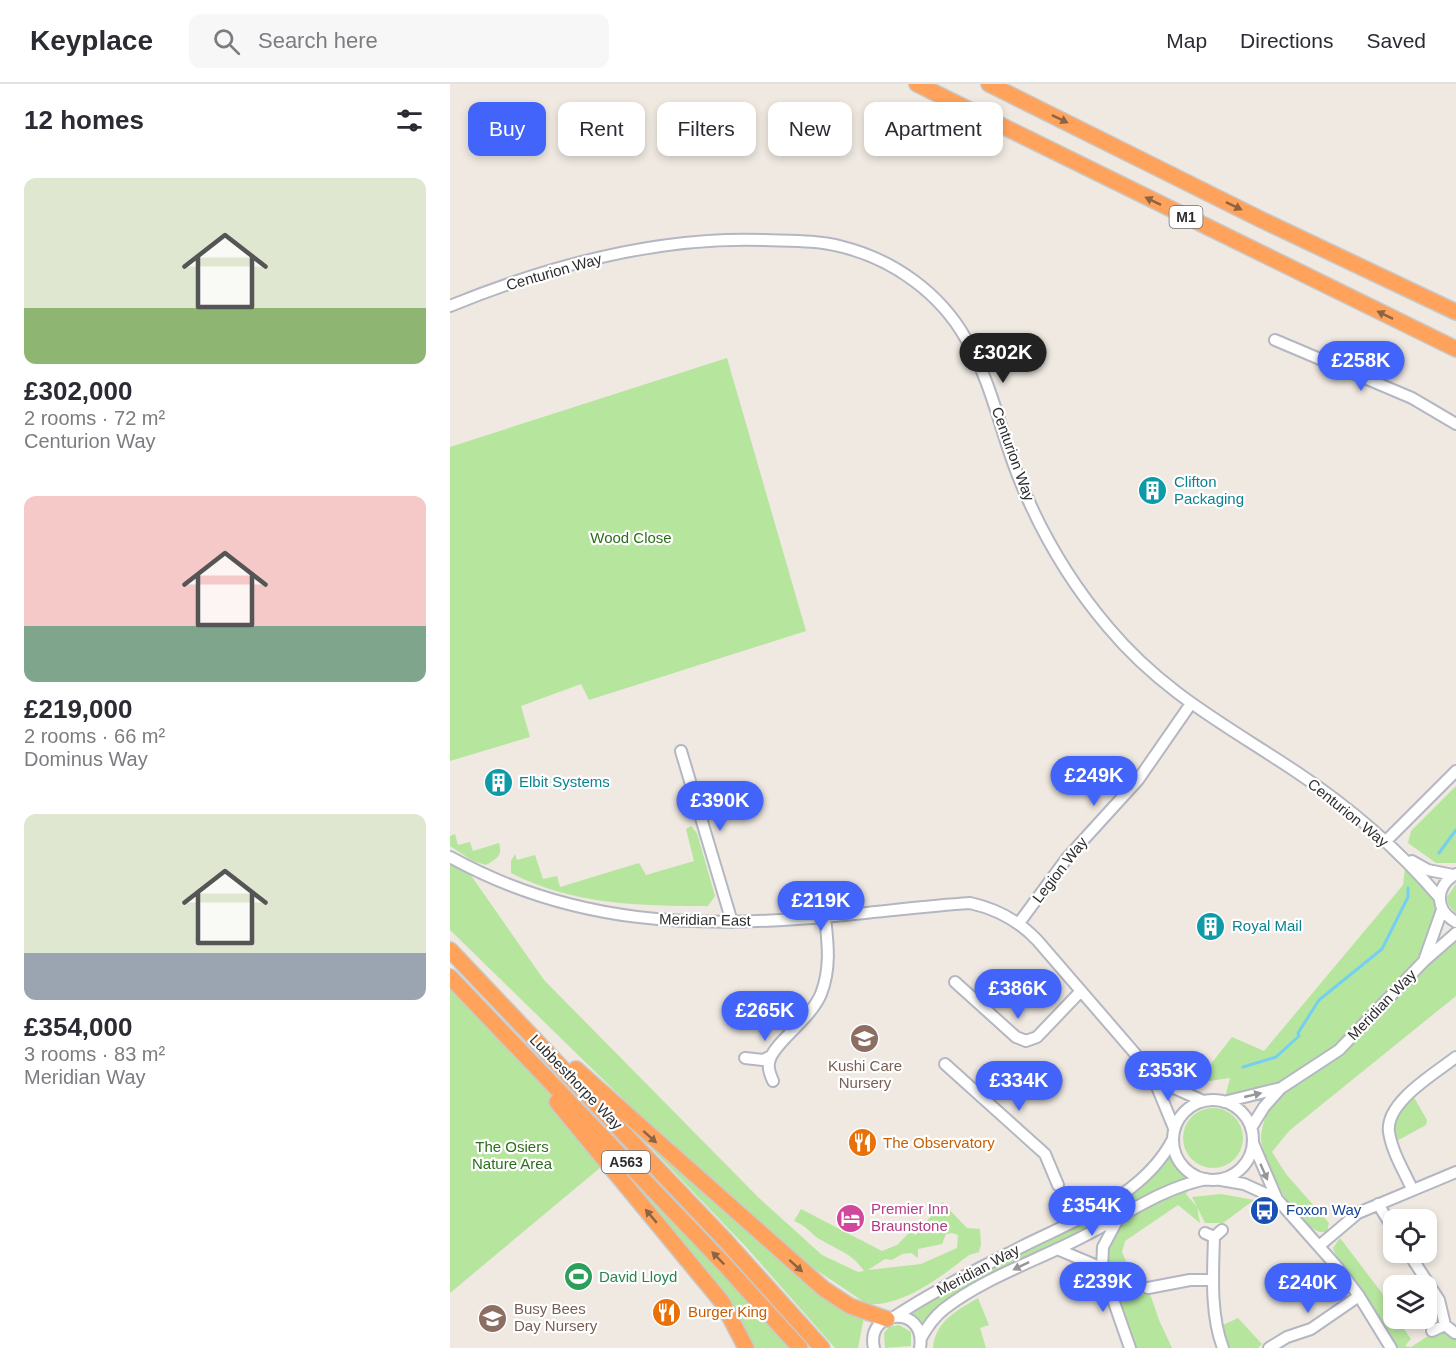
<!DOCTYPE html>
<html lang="en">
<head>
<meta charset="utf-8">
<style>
	:root { --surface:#fff; --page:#f7f7f7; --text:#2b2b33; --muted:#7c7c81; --line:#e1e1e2; --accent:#4264fb }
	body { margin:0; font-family:Arial,sans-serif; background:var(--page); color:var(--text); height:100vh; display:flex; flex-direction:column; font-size:22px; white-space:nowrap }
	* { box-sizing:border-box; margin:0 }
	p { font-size:20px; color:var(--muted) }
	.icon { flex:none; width:33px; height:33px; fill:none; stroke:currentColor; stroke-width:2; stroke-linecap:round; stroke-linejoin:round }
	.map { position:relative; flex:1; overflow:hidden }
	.side { display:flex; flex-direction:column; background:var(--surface); width:450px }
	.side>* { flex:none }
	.hud { position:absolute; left:18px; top:18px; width:570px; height:54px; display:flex; gap:12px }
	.controls { position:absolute; left:933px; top:1125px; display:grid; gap:12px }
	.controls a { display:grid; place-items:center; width:54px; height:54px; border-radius:12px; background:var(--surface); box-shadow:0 3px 9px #0003; font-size:30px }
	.price { position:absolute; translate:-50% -51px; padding:0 14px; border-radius:21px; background:var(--accent); color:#fff; font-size:20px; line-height:39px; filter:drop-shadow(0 2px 3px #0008) }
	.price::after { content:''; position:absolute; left:50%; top:36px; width:18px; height:14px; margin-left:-9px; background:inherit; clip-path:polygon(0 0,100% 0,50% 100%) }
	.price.on { background:#222; color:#fff }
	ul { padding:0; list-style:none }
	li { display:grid; align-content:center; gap:12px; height:318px; padding:0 24px }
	li span { display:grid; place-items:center; height:186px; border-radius:12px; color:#555 }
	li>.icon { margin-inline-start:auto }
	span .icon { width:108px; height:108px; fill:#fffc; stroke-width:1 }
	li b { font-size:26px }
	h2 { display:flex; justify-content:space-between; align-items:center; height:72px; padding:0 24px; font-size:26px }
	.pill { padding:0 21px; border-radius:12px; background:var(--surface); box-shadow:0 3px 9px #0003; font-size:21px; line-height:54px }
	.pill.on { background:var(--accent); color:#fff }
	header { display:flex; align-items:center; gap:36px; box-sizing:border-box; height:84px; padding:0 30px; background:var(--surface); border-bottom:2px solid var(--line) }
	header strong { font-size:28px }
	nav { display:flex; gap:33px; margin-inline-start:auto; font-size:21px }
	.search { width:420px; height:54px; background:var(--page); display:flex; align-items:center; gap:15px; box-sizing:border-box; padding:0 21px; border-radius:12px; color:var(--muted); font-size:22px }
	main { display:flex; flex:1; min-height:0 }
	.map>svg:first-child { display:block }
	.green { fill:#b6e59e; fill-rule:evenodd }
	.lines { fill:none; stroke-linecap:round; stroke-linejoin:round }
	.stream { stroke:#75cff0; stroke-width:3 }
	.minor-casing { stroke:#b4b7c1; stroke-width:14 }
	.highway-casing { stroke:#c9c9c9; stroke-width:18 }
	.minor { stroke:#fff; stroke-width:10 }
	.highway { stroke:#ffa35c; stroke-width:15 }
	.oneway { fill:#8c6343 }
	.oneway2 { fill:#969696 }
	.labels { text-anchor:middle; stroke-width:4.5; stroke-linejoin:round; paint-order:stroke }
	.shield { fill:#fff; stroke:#6d6d6d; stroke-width:1.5 }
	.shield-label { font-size:14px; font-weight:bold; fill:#2e2e2e }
	.street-label { font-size:15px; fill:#2e2e2e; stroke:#fff }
	.culture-label { font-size:15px; fill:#0d838f; stroke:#fff; text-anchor:start }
	.park-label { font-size:15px; fill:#2c6e1b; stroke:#fff }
	.education-label { font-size:15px; fill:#785e54; stroke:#fff }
	.food-label { font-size:15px; fill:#c56008; stroke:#fff; text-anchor:start }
	.hotel-label { font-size:15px; fill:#b23c85; stroke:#fff; text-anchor:start }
	.transit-label { font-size:15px; fill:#164399; stroke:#fff; text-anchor:start }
	.leisure-label { font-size:15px; fill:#27864d; stroke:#fff; text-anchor:start }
</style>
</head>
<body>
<header>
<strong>Keyplace</strong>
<div class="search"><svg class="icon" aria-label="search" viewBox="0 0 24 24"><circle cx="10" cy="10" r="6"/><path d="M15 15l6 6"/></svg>Search here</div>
<nav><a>Map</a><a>Directions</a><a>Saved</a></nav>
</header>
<main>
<section class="side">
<h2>12 homes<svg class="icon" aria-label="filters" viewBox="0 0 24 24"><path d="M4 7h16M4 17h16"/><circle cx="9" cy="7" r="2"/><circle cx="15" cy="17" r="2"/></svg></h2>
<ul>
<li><span style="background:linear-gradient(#dfe7d0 70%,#8fb573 0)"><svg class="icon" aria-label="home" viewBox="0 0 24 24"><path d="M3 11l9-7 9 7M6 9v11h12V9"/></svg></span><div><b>£302,000</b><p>2 rooms · 72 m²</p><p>Centurion Way</p></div></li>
<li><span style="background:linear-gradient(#f6c9c9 70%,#7fa58c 0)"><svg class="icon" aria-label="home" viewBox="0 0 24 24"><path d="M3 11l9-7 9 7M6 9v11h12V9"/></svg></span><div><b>£219,000</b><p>2 rooms · 66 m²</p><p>Dominus Way</p></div></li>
<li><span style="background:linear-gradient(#dfe7d0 75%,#9aa5b1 0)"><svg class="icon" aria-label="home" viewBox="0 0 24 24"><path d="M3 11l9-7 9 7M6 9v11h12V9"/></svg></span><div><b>£354,000</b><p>3 rooms · 83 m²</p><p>Meridian Way</p></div></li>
</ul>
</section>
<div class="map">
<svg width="1006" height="1264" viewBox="0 0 1006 1264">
	<rect width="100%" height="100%" fill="#efe9e1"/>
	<path class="green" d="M277 274 356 547 139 616 131 600 71 622 80 653 0 677V363Z
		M1006 702V779H986L958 759 961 747Z
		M241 742 247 749 265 812 258 822C190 822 123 821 61 789V777L65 770 67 776 85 771 93 795 107 792 110 803 189 779 196 791 244 777 236 745Z
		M5 750 8 761 20 758 23 767 49 759C53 772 47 774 36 781L23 777 0 762V752Z
		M0 773 13 780 94 896 308 1113 372 1171 408 1188 414 1187C403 1170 388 1166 371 1156 359 1149 359 1143 344 1137L351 1125 432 1167 447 1161 460 1148 466 1151 492 1118 517 1144 530 1145 531 1160 529 1168 519 1171C492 1192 453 1223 417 1220L359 1181 209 1050 0 846ZM502 1149 508 1151 507 1164 471 1180 418 1186 435 1175 442 1176 452 1170 461 1169 468 1174V1165L492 1160 496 1150Z
		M956 774 992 826 975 876 1006 849V912L839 1047 822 1068 836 1090 879 1139 877 1148C850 1154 813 1078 811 1055 811 1045 814 1037 818 1028L814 1023 830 1006 774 1018 780 994 746 999 782 953 814 967 953 801Z
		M1006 800V830L998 820 997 813Z
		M0 893 143 1061H160L350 1264H296L157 1078 0 1209Z
		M961 1008 977 1036 976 1041 943 1059 940 1040Z
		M733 1054a30 30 0 1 1 60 0a30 30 0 1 1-60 0Z
		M204 1057 358 1192 415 1228 408 1264H385L297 1164 200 1063Z
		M723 1063 734 1084 756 1095 742 1098 736 1110 747 1123 750 1139 728 1121 675 1157 672 1168 686 1200 698 1204 709 1236 722 1264H680L651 1183 668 1134 507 1216 471 1254 455 1234 458 1224 654 1122Z
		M771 1110 804 1116 773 1139H755L742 1113Z
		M890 1154 935 1213 944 1234 947 1235 961 1255 955 1262 961 1263 995 1241 1006 1249V1264H948C939 1249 884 1173 883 1164Z
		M528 1214 539 1241 530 1244 536 1264H483C485 1237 508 1226 528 1214Z
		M788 1234 812 1260 808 1264H778L771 1242Z
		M449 1241 461 1248V1262L435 1264 434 1249 439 1243Z"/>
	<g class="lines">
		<path class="stream" d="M989 769 1006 746
			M793 983 826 973 849 952 848 949 869 916 932 865 958 813V804"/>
		<defs>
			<path id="minor" d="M0 222C98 182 207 152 314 156 341 157 367 156 393 163 444 176 490 209 516 255 540 295 549 341 565 384 587 442 618 496 658 543 713 609 776 641 845 687 898 722 948 765 989 813
				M825 256 962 314 1006 340
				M231 667 282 838
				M935 758 1006 687
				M0 773C123 841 247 845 384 832 430 828 475 822 520 819 547 825 568 836 587 856L701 988 722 1003 753 1017
				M962 777 978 786 1003 791
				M1006 790C985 802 984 826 1006 838
				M569 839 617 774 688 696 740 621
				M975 874 992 826
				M505 898 566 953 576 957 587 953 630 908
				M295 974 313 976 321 972
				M495 980 595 1070 608 1101
				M701 988 724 1044
				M323 997C320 990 317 983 320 975 326 957 360 936 371 910 381 884 378 860 375 833
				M723 1056a40 40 0 1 1 80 0a40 40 0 1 1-80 0Z
				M774 1018 831 1004
				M801 1044 814 1023 831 1004 889 966 974 877 1006 849
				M803 1059 827 1115 888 1184 909 1212 941 1264
				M771 1096 794 1100 827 1115
				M962 1105C954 1087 942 1068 939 1048 935 1018 986 989 1006 973
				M928 1120 944 1146
				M669 1133 653 1163 652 1184 680 1264
				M755 1149 764 1153 772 1146
				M764 1153C763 1189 760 1230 773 1264
				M869 1162 908 1129 1006 1088
				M607 1165 652 1184
				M958 1168 989 1216 995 1241
				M698 1204 740 1196H763
				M444 1233C485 1206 530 1184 573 1162 627 1135 694 1112 723 1055
				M982 1247 995 1241 1005 1249
				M471 1254C477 1243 484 1233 494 1225 535 1193 589 1176 636 1151 677 1130 710 1105 756 1095
				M424 1264C415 1225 477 1220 470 1264
				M819 1264 837 1253 861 1245 909 1212"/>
			<path id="highway" d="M467 0 1006 265
				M539 0 812 136 1006 228
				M0 866 275 1156 372 1264
				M0 893 274 1180 350 1264
				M126 985 374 1205 400 1222 437 1235
				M107 1018 272 1218 296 1264"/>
		</defs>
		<use href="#minor" class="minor-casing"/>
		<use href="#highway" class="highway-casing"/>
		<use href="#minor" class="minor"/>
		<use href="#highway" class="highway"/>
	</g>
	<defs><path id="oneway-solid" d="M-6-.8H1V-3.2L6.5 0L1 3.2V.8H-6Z" transform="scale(1.5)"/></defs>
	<g class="oneway">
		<use href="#oneway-solid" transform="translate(610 35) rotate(26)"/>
		<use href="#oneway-solid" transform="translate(703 117) rotate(-154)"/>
		<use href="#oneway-solid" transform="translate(784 122) rotate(26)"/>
		<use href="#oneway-solid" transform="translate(935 231) rotate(-154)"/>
		<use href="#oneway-solid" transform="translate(200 1053) rotate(42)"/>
		<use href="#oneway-solid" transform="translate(201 1132) rotate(-130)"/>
		<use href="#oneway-solid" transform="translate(268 1174) rotate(-134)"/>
		<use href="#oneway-solid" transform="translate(346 1182) rotate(42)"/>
	</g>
	<g class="oneway2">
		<use href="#oneway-solid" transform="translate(803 1011) rotate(-13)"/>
		<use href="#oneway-solid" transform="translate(814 1088) rotate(66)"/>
		<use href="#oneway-solid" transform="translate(571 1182) rotate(154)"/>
	</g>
	<defs>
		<symbol id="building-disc" viewBox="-11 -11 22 22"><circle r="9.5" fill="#0f9aa8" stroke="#fff"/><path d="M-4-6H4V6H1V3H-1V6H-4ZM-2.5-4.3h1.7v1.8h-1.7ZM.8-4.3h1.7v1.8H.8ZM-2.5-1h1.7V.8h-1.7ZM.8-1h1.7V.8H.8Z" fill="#fff"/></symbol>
		<symbol id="school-disc" viewBox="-11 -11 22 22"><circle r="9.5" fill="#8d6e63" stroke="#fff"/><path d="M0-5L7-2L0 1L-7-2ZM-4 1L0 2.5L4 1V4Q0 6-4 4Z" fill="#fff"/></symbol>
		<symbol id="restaurant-disc" viewBox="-11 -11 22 22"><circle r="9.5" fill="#e8710a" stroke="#fff"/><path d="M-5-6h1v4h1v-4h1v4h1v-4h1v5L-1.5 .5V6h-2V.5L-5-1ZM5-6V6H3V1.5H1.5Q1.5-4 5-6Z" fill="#fff"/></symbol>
		<symbol id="bus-disc" viewBox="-11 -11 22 22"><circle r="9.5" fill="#1a4fb4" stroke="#fff"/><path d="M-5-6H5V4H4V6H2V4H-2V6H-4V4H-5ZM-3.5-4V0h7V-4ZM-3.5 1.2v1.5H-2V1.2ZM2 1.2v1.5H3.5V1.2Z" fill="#fff"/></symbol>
		<symbol id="hotel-disc" viewBox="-11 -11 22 22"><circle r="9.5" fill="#d1479c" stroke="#fff"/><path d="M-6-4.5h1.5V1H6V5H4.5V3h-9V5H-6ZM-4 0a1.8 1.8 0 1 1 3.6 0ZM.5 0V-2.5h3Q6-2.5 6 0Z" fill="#fff"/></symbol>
		<symbol id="stadium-disc" viewBox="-11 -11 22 22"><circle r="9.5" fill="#2e9e5b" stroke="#fff"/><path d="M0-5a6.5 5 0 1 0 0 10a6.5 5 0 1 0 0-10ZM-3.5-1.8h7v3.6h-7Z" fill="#fff"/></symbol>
	</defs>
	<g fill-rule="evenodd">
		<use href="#building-disc" x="686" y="390" width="33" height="33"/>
		<use href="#building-disc" x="32" y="682" width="33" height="33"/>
		<use href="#building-disc" x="744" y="826" width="33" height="33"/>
		<use href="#school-disc" x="398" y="938" width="33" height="33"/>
		<use href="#restaurant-disc" x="396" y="1042" width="33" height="33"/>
		<use href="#bus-disc" x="798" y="1110" width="33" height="33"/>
		<use href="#hotel-disc" x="384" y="1118" width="33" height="33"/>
		<use href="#stadium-disc" x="112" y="1176" width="33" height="33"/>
		<use href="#restaurant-disc" x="200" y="1212" width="33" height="33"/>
		<use href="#school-disc" x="26" y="1218" width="33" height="33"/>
	</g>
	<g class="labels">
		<g class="shield">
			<rect x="719.5" y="122" width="33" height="22" rx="4.5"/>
			<rect x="152" y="1067" width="48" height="22" rx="4.5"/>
		</g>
		<g class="shield-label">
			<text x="736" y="138">M1</text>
			<text x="176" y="1083">A563</text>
		</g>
		<g class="street-label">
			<text transform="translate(104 188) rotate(-16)" y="5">Centurion Way</text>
			<text transform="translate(563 370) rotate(70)" y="5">Centurion Way</text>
			<text transform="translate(898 729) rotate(39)" y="5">Centurion Way</text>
			<text transform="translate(610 786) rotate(-52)" y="5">Legion Way</text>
			<text transform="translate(255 836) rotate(1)" y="5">Meridian East</text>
			<text transform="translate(932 921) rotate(-46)" y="5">Meridian Way</text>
			<text transform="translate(126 998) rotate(46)" y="5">Lubbesthorpe Way</text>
			<text transform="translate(528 1186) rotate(-28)" y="5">Meridian Way</text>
		</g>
		<g class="culture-label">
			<text x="724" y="403">Clifton<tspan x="724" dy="17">Packaging</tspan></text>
			<text x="69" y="703">Elbit Systems</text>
			<text x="782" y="847">Royal Mail</text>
		</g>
		<g class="park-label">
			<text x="181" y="459">Wood Close</text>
			<text x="62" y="1068">The Osiers<tspan x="62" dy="17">Nature Area</tspan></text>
		</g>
		<g class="education-label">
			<text x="415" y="987">Kushi Care<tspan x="415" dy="17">Nursery</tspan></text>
			<text x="64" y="1230" text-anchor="start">Busy Bees<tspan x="64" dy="17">Day Nursery</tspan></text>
		</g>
		<g class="food-label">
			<text x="433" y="1064">The Observatory</text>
			<text x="238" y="1233">Burger King</text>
		</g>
		<g class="hotel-label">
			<text x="421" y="1130">Premier Inn<tspan x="421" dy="17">Braunstone</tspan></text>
		</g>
		<g class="transit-label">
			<text x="836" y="1131">Foxon Way</text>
		</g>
		<g class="leisure-label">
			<text x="149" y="1198">David Lloyd</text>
		</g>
	</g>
</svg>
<div class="controls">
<a><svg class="icon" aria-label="locate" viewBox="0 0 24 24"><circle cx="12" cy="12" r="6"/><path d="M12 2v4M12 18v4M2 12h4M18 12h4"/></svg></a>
<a><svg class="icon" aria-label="layers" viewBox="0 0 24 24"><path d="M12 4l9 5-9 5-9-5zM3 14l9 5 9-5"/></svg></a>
</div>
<b class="price on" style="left:553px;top:300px">£302K</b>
<b class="price" style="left:911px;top:308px">£258K</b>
<b class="price" style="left:644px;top:723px">£249K</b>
<b class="price" style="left:270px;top:748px">£390K</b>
<b class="price" style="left:371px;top:848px">£219K</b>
<b class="price" style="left:568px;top:936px">£386K</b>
<b class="price" style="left:315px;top:958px">£265K</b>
<b class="price" style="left:718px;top:1018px">£353K</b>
<b class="price" style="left:569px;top:1028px">£334K</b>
<b class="price" style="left:642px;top:1153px">£354K</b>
<b class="price" style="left:653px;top:1229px">£239K</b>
<b class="price" style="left:858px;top:1230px">£240K</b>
<div class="hud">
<a class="pill on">Buy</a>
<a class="pill">Rent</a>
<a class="pill">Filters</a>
<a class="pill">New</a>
<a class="pill">Apartment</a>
</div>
</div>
</main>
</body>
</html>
